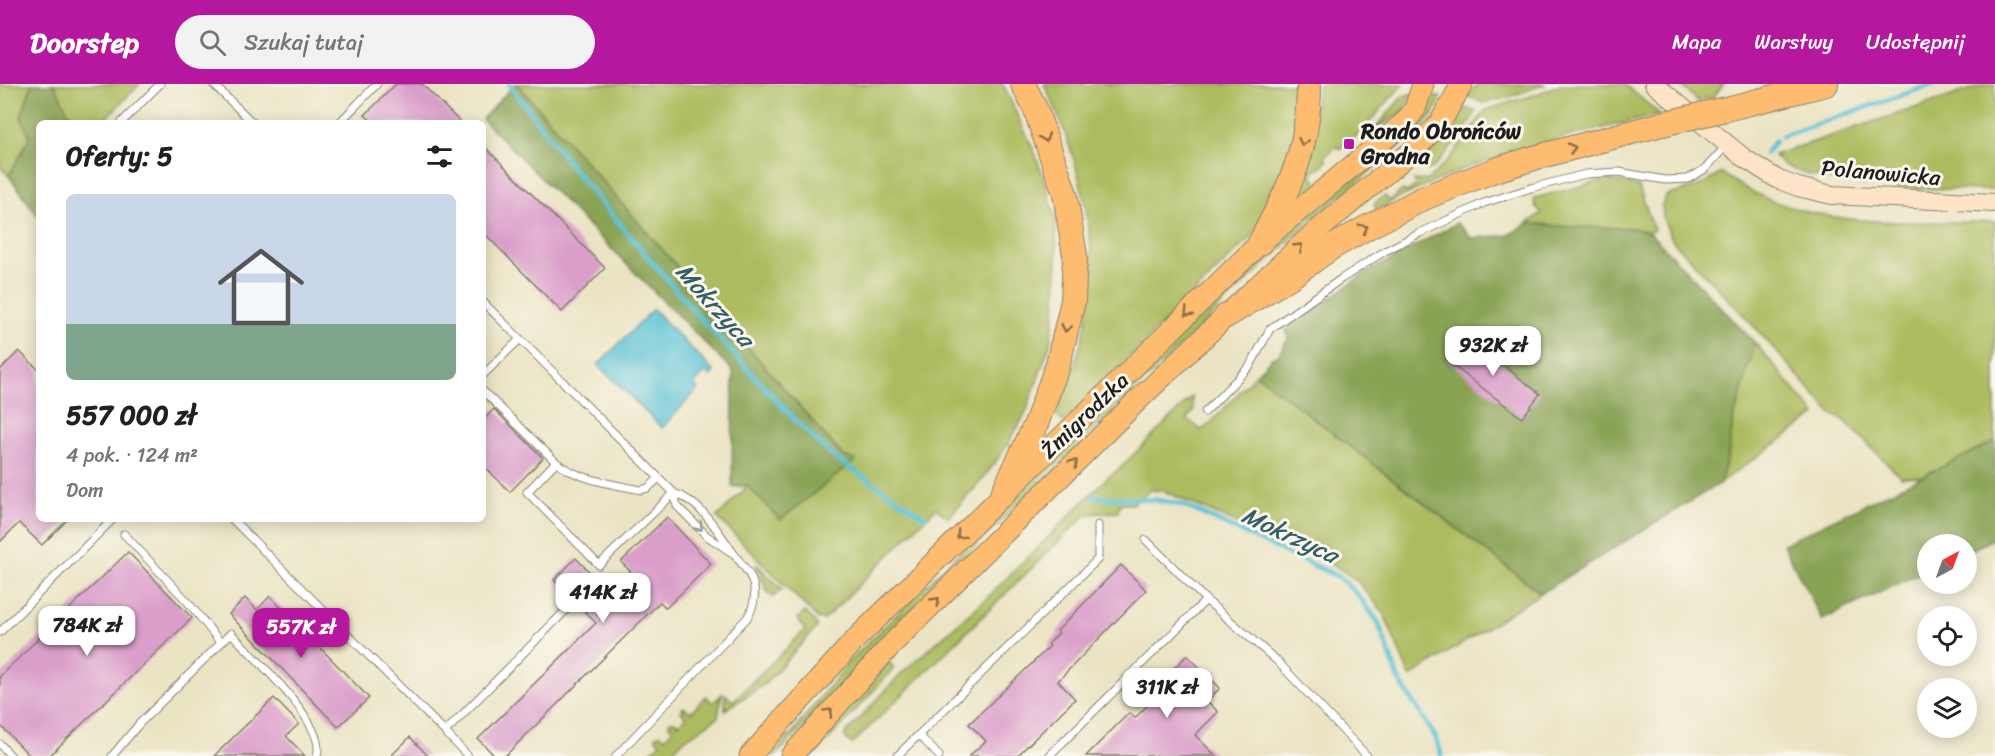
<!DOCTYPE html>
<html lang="pl">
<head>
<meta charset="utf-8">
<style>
	:root { --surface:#fff; --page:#f2f2f2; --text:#202124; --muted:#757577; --line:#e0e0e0; --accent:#b5179e }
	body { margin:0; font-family:Sriracha,sans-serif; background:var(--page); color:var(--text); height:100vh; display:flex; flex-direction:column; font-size:22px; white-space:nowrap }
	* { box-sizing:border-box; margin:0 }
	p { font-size:20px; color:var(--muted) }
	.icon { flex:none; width:33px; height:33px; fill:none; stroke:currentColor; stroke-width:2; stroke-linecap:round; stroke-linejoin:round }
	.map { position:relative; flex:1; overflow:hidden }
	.side { position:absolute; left:36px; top:36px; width:450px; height:402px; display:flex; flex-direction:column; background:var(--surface); border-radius:9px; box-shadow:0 3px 15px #0003 }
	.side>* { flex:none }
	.needle { width:39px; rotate:41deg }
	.fabs { position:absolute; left:1917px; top:450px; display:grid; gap:12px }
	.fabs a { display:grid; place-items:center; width:60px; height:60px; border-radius:50%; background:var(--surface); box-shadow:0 3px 15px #0003; font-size:30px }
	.price { position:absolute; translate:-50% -51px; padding:0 14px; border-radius:12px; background:#fff; color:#222; font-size:20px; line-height:39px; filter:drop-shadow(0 2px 3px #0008) }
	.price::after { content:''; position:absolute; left:50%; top:36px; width:18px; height:14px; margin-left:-9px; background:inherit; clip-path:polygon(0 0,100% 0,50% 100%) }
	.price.current { background:var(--accent); color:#fff }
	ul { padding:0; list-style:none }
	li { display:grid; align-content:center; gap:12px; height:318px; padding:0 30px }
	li+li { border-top:2px solid var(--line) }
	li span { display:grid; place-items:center; height:186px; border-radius:9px; color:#555 }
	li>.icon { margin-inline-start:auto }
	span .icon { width:108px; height:108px; fill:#fffc; stroke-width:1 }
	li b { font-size:26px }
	h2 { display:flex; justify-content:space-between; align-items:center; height:72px; padding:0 30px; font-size:26px }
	header { display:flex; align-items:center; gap:36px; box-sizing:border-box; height:84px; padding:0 30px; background:var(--accent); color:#fff }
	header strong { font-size:28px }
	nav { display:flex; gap:33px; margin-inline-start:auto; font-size:21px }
	.search { width:420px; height:54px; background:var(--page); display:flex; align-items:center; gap:15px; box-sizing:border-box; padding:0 21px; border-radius:33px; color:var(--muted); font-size:22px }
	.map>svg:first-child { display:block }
	.green { fill:#acbb5e; stroke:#646c3d; stroke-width:1.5 }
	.forest { fill:#89a355; stroke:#526038; stroke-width:1.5 }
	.water { fill:#59c1d6; stroke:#3a6e79; stroke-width:1.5 }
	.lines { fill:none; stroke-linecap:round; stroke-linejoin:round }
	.stream { stroke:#59c1d6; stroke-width:5 }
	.building { fill:#da9eca }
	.lane-casing { stroke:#848070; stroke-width:9 }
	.secondary-casing { stroke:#848070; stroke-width:20 }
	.primary-casing { stroke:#848070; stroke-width:23 }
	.highway-casing { stroke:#848070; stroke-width:26 }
	.lane { stroke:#fff; stroke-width:7 }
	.secondary { stroke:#fee4c6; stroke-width:18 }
	.primary { stroke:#fdbc70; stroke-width:21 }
	.highway { stroke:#fdbc70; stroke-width:24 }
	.highway-bridge-casing { stroke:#848070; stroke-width:26; stroke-linecap:butt }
	.highway-bridge { stroke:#fdbc70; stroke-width:24 }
	.oneway { stroke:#8c6c46 }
	.oneway2 { stroke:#999 }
	.poi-dot { fill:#b5179e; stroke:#fbf7ec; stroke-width:2 }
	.labels { text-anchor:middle; stroke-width:6; stroke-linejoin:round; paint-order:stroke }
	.poi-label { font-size:22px; font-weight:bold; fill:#1c1c1c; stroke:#fbf7ec; text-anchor:start }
	.street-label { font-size:22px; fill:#1c1c1c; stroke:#fbf7ec }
	.water-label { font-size:24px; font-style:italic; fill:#345e66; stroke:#fbf7ec }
</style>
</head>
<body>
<header>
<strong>Doorstep</strong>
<div class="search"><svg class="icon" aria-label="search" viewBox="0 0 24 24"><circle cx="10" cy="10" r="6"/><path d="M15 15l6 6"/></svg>Szukaj tutaj</div>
<nav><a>Mapa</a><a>Warstwy</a><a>Udostępnij</a></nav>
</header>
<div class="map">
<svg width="1995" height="672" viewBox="0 0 1995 672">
	<rect width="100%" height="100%" fill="#fbf7ec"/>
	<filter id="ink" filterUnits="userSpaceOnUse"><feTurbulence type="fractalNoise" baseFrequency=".0167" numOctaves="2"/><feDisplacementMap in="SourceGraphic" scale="12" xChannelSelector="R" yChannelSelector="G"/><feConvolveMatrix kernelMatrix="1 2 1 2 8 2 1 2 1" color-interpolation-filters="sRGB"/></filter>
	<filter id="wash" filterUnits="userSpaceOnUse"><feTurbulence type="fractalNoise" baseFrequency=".008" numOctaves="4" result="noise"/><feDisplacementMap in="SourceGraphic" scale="24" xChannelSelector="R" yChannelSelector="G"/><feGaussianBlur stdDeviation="1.35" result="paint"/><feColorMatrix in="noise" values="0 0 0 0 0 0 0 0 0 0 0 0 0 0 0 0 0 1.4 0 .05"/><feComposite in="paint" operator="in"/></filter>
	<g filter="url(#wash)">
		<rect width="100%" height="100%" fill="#ebe4c4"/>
		<path class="green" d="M0 0H32L21 33 30 53 9 92 0 83Z
			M54 0H140L101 39H87L69 30Z
			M517 0H1003L1037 74 1056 134 1057 192 1055 231 1050 260 1025 331 1004 366 982 396 948 434 936 424 824 536 818 535 717 433 748 402 855 376 843 372Z
			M1044 0H1301L1290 81 1252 152 1063 338 1056 331C1066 302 1079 274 1085 244 1103 161 1080 75 1044 0Z
			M1319 0H1403L1361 48 1340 65 1337 62 1324 73 1327 77 1311 90 1317 99 1308 111 1293 117Z
			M1478 0H1546L1506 14 1483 19 1467 12Z
			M1560 0H1624L1661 31C1604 43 1547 56 1492 75 1452 88 1414 107 1375 126V119L1385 112 1390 117 1403 106 1407 108 1416 101 1414 97 1428 96 1450 74 1486 26 1537 10Z
			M1680 0H1724L1713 13 1697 17Z
			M1987 0H1995V106C1954 105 1793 107 1774 71Z
			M1414 9 1403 28 1374 46 1403 12Z
			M1431 11 1441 14 1434 29 1423 43 1308 139 1225 218 915 522 854 586 776 672H773L849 578 881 546 1230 202 1299 140 1412 44 1420 36Z
			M1462 23 1476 28C1464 49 1449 66 1433 84 1428 87 1424 86 1419 83V80L1452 40Z
			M1722 89C1801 148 1901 137 1995 138V357L1925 392 1901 393 1846 338 1832 330 1750 238 1673 157 1664 137 1662 121 1666 112 1701 101Z
			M1606 96 1623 98 1639 103 1654 146 1649 148 1632 144 1570 143 1528 139 1542 129 1535 122 1534 114Z
			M1755 259 1816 331 1720 399 1728 371 1733 337Z
			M1256 290 1541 509 1410 593 1383 528 1358 498 1337 483 1163 407 1151 406 1133 420H1119L1118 428 1087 430 852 660 845 654V650L904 587 986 515 1106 395 1120 384 1192 313 1193 328 1187 335 1201 346 1210 340Z
			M756 480 782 505 773 513 768 509Z
			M805 528 816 539 817 543 765 600 725 626V610L733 617 805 546 797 535Z
			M889 578 894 584 814 672H804Z
			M722 610 718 633 683 657 667 672H647L660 659 656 655V651L660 650 665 654 673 645 669 641 670 637H674L679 640 686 633 681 628 683 623 691 628 706 612 713 619Z"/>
		<path class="forest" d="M32 0H54L69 30 87 39H39V133L9 92 30 53 21 33Z
			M515 0H517L843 372 856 376 780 436 748 402 732 403 733 287 482 35Z
			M1457 139 1472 154 1509 151 1528 139 1570 143 1632 144 1649 148 1755 259 1733 337 1728 371 1720 399 1541 509 1256 290 1273 273 1278 271 1288 255 1286 246 1361 192Z
			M1995 357V454L1967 468 1966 460H1928L1927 486 1822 536 1783 460Z"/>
		<path class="water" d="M653 225 714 288 710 292 706 288 694 300 698 305 662 344 598 281Z"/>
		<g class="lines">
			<path class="stream" d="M509 0 577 90 702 236 795 336 835 374 925 433
				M1782 52 1934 0
				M1766 69 1775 57
				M1093 413 1156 416 1183 421 1339 493 1357 510 1378 538 1399 596 1436 654 1442 672"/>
		</g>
		<g id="blocks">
			<path class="building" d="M396 0H422L461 39H374L365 31Z
				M483 61 605 184 562 228 483 148Z
				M1466 252 1540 310 1522 334 1447 277Z
				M19 267 39 286V435H68L42 461 19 439 0 458V286Z
				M494 325 543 374 510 408 483 381V336Z
				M667 433 711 480 666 524 660 518 505 672H495L478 655 596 539 554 496 576 474 617 516 638 495 621 478Z
				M128 468 192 534 49 672H30L0 641V592Z
				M1121 481 1146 506 1058 597 1075 615 1017 672H969L986 657 969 640 1050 562 1048 560 1059 549 1057 547Z
				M270 512 369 614 338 643 229 530 245 514 257 526Z
				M1187 571 1220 604 1207 617 1218 628 1195 651 1216 672H1086L1129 629 1135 634 1156 613 1151 608Z
				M274 614 299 640 286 652 305 672H214Z
				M410 653 428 672H391Z"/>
		</g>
	</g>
	<g filter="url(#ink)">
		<use href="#blocks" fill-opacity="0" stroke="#848070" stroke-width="1.5"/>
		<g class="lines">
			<defs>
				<path id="lane" d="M213 0 253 39
					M121 39 160 0
					M339 39 377 0
					M483 218 674 409C700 417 717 446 732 467 738 476 746 484 751 494 757 507 755 522 747 534L616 672
					M483 291 520 255
					M483 307 556 378 527 408 599 481 674 409
					M1205 328 1250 282 1270 245 1341 195 1385 167 1420 149 1484 119 1531 104 1586 90 1619 88 1665 96 1688 95 1705 85 1727 61
					M556 378C575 395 616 401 641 406L648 404 659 394
					M674 409 677 422 707 452 731 468
					M232 435 445 648 571 521
					M124 450 187 517 221 559
					M1146 456 1206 516 1276 576 1367 672
					M0 548 113 435
					M445 648 468 672
					M919 651 939 672
					M0 660 11 672
					M112 672 140 639 231 549C252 572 328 640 317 672
					M897 672 1098 475V441
					M1049 672 1206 516"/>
				<path id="secondary" d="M1654 0 1744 74 1777 95 1798 103 1832 111 1995 119"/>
				<path id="primary" d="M750 672 857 554 1260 159 1406 37 1415 25 1423 0
					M791 672 894 558 1141 313 1303 159 1417 63 1440 39 1462 0"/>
				<path id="highway" d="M1730 24 1826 0
					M1260 159C1290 102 1309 67 1309 0
					M1226 232 1290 193 1331 164 1364 145 1426 113 1495 86 1534 74 1662 40
					M1002 411 1036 340 1058 280 1073 217 1075 172 1065 110 1035 24 1023 0"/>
			</defs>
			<use href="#lane" class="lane-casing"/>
			<use href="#secondary" class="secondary-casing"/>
			<use href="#primary" class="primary-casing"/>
			<use href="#highway" class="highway-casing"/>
			<use href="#lane" class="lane"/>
			<use href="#secondary" class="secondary"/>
			<use href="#primary" class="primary"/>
			<use href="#highway" class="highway"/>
			<defs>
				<path id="highway-bridge" d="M1662 40 1730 24"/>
			</defs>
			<use href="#highway-bridge" class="highway-bridge-casing"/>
			<use href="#highway-bridge" class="highway-bridge"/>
		</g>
		<defs><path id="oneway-chevron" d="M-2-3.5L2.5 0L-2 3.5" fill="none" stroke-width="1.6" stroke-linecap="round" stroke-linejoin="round" transform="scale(1.5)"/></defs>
		<g class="oneway">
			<use href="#oneway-chevron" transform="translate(1045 54) rotate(70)"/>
			<use href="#oneway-chevron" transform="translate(1303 58) rotate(102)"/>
			<use href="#oneway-chevron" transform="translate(1572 64) rotate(-14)"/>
			<use href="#oneway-chevron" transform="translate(1364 144) rotate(-29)"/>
			<use href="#oneway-chevron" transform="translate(1299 163) rotate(-43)"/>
			<use href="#oneway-chevron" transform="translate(1188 229) rotate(135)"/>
			<use href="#oneway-chevron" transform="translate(1066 244) rotate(103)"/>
			<use href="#oneway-chevron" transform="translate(1074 379) rotate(-45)"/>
			<use href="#oneway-chevron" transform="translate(960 451) rotate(135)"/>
			<use href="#oneway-chevron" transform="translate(936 517) rotate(-46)"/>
			<use href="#oneway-chevron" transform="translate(829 628) rotate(-47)"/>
		</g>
		<use class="oneway2" href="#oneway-chevron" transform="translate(699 443) rotate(46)"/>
	</g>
	<rect class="poi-dot" x="1343" y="54" width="12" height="12" rx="3"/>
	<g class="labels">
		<g class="poi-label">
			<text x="1361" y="55">Rondo Obrońców<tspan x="1361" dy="25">Grodna</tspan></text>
		</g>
		<g class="street-label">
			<text transform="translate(1881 88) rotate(5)" y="8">Polanowicka</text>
			<text transform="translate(1084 331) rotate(-44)" y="8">Żmigrodzka</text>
		</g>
		<g class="water-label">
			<text transform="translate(715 221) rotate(48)" y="8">Mokrzyca</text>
			<text transform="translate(1290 451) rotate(25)" y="8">Mokrzyca</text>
		</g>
	</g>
</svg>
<div class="fabs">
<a><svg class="needle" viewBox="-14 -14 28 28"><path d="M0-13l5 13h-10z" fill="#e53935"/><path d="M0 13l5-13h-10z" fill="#757577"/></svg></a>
<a><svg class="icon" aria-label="locate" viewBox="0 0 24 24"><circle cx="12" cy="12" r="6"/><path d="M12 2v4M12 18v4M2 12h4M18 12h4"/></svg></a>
<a><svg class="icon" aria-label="layers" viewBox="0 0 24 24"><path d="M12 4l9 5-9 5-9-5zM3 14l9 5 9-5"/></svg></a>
</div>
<b class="price" style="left:1493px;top:293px">932K zł</b>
<b class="price" style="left:603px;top:540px">414K zł</b>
<b class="price" style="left:87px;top:573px">784K zł</b>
<b class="price current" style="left:301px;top:575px">557K zł</b>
<b class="price" style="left:1167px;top:635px">311K zł</b>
<section class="side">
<h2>Oferty: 5<svg class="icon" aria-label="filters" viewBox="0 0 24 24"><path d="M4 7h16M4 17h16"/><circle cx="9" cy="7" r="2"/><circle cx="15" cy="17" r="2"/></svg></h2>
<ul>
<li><span style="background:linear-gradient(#c9d6e8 70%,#7fa58c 0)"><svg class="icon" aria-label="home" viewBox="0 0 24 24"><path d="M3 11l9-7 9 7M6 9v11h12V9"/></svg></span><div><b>557 000 zł</b><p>4 pok. · 124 m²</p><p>Dom</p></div></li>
</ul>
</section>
</div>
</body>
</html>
